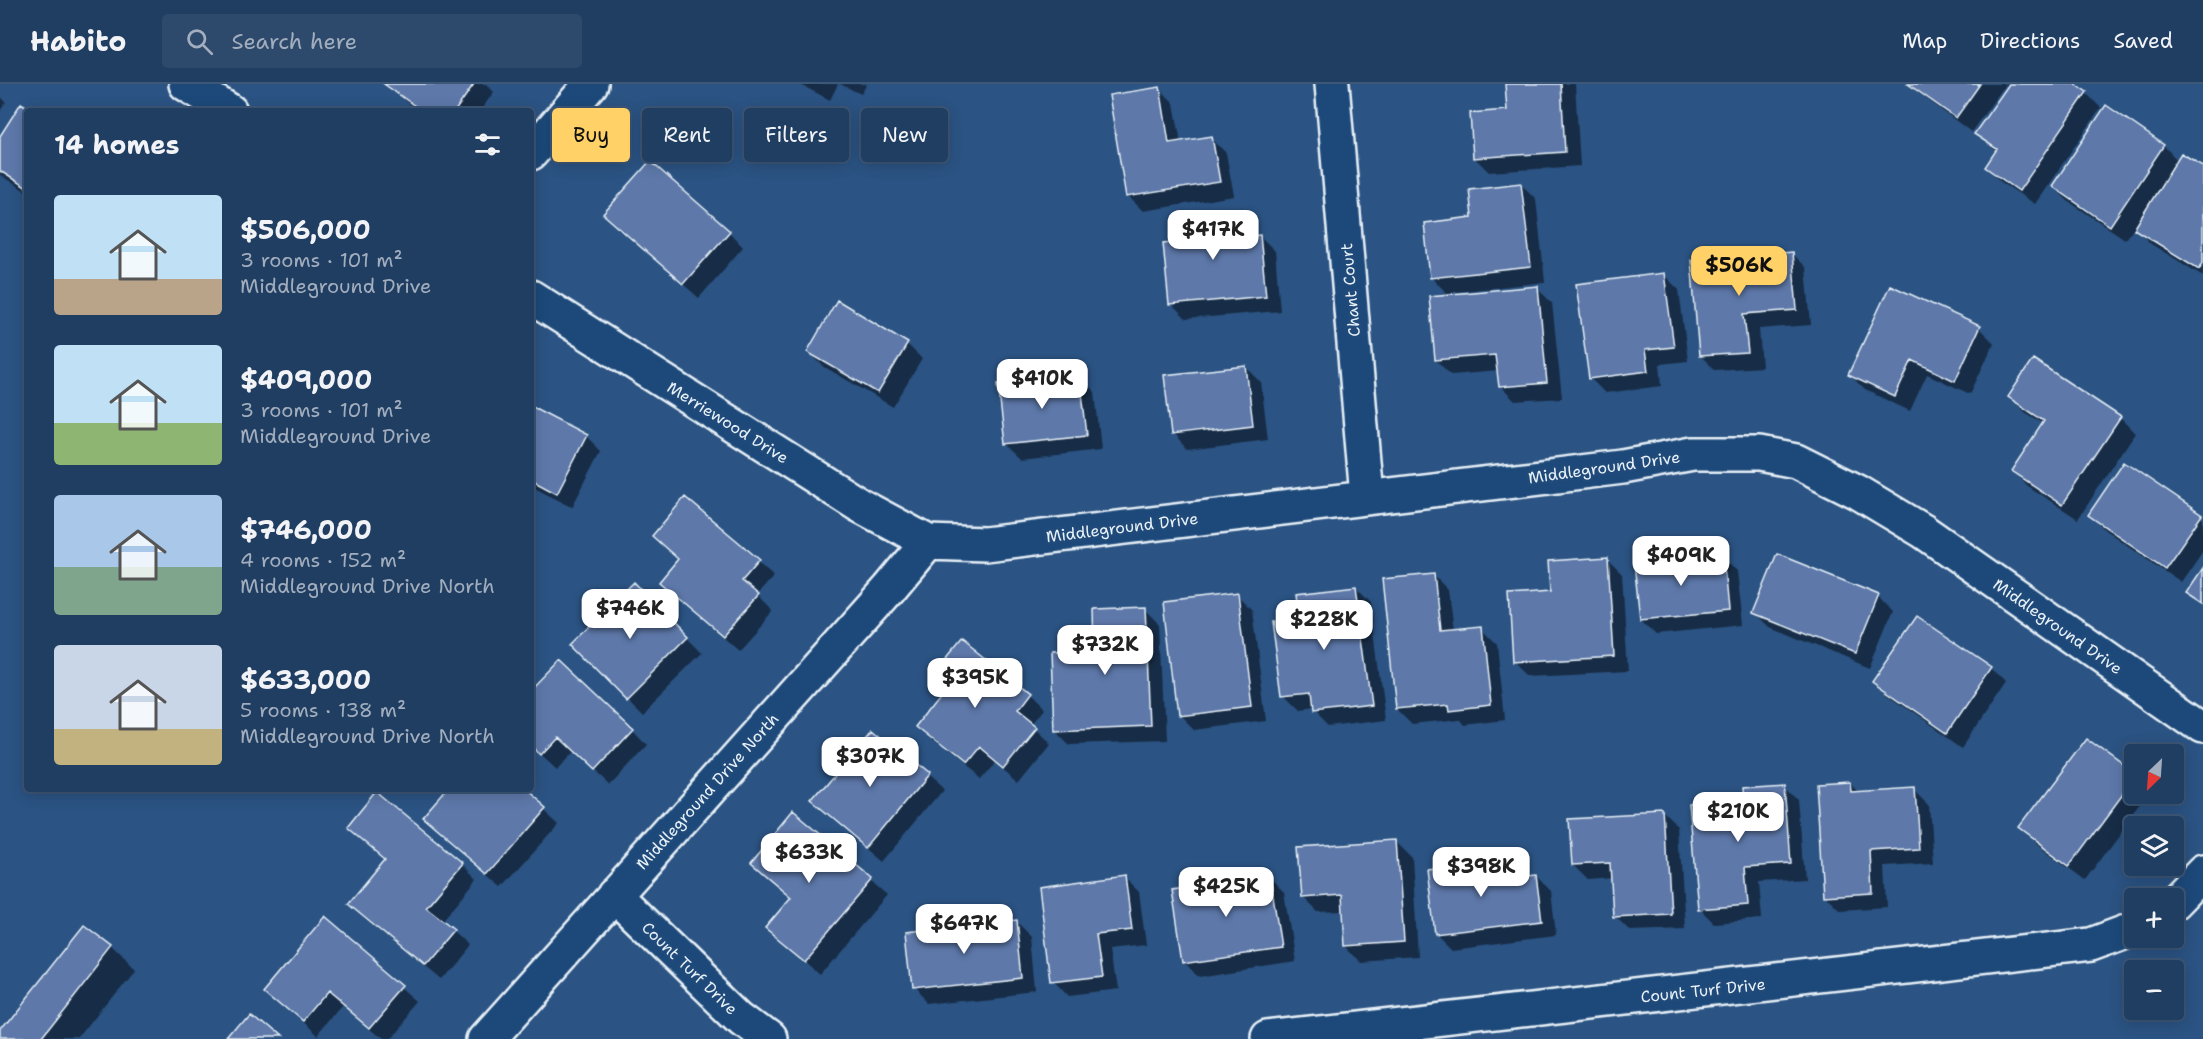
<!DOCTYPE html>
<html lang="en">
<head>
<meta charset="utf-8">
<style>
	:root { --surface:#203e62; --page:#2d496b; --text:#f1f3f6; --muted:#a2aebe; --line:#3d5777; --accent:#ffd166 }
	body { margin:0; font-family:"Shantell Sans",sans-serif; background:var(--page); color:var(--text); height:100vh; display:flex; flex-direction:column; font-size:22px; white-space:nowrap }
	* { box-sizing:border-box; margin:0 }
	p { font-size:20px; color:var(--muted) }
	.icon { flex:none; width:33px; height:33px; fill:none; stroke:currentColor; stroke-width:2; stroke-linecap:round; stroke-linejoin:round }
	.map { position:relative; flex:1; overflow:hidden }
	.panel { position:absolute; left:24px; top:24px; width:510px; height:684px; display:flex; flex-direction:column; background:var(--surface); border-radius:6px; box-shadow:0 3px 15px #0003,0 0 0 2px var(--line) }
	.panel>* { flex:none }
	.top-card { position:absolute; left:552px; top:24px; width:570px; height:54px; display:flex; gap:12px }
	.needle { width:39px; rotate:205deg }
	.controls { position:absolute; left:2124px; top:660px; display:grid; gap:12px }
	.controls a { display:grid; place-items:center; width:60px; height:60px; border-radius:6px; background:var(--surface); box-shadow:0 3px 15px #0003,0 0 0 2px var(--line); font-size:30px }
	.price { position:absolute; translate:-50% -51px; padding:0 14px; border-radius:12px; background:#fff; color:#222; font-size:20px; line-height:39px; filter:drop-shadow(0 2px 3px #0008) }
	.price::after { content:''; position:absolute; left:50%; top:36px; width:18px; height:14px; margin-left:-9px; background:inherit; clip-path:polygon(0 0,100% 0,50% 100%) }
	.price.active { background:var(--accent); color:#111 }
	ul { padding:0; list-style:none }
	li { display:flex; align-items:center; gap:18px; height:150px; padding:0 30px }
	li span { display:grid; place-items:center; flex:none; width:168px; height:120px; border-radius:6px; color:#555 }
	li>.icon { margin-inline-start:auto }
	span .icon { width:72px; height:72px; fill:#fffc; stroke-width:1 }
	li b { font-size:26px }
	h2 { display:flex; justify-content:space-between; align-items:center; height:72px; padding:0 30px; font-size:26px }
	.pill { padding:0 21px; border-radius:6px; background:var(--surface); box-shadow:0 3px 15px #0003,0 0 0 2px var(--line); font-size:21px; line-height:54px }
	.pill.active { background:var(--accent); color:#111 }
	header { display:flex; align-items:center; gap:36px; box-sizing:border-box; height:84px; padding:0 30px; background:var(--surface); border-bottom:2px solid var(--line) }
	header strong { font-size:28px }
	nav { display:flex; gap:33px; margin-inline-start:auto; font-size:21px }
	.search { width:420px; height:54px; background:var(--page); display:flex; align-items:center; gap:15px; box-sizing:border-box; padding:0 21px; border-radius:6px; color:var(--muted); font-size:22px }
	.map>svg:first-child { display:block }
	.shadow { fill:#0007 }
	.building { fill:#5d78a9; stroke:#e8f1f8; stroke-width:1.5 }
	.lines { fill:none; stroke-linecap:round; stroke-linejoin:round }
	.street-casing { stroke:#e8f1f8; stroke-width:38 }
	.street { stroke:#1f4a7a; stroke-width:33 }
	.labels { text-anchor:middle; stroke-width:6; stroke-linejoin:round; paint-order:stroke }
	.street-label { font-size:16px; fill:#e8f1f8; stroke:#1f4a7a }
</style>
</head>
<body>
<header>
<strong>Habito</strong>
<div class="search"><svg class="icon" aria-label="search" viewBox="0 0 24 24"><circle cx="10" cy="10" r="6"/><path d="M15 15l6 6"/></svg>Search here</div>
<nav><a>Map</a><a>Directions</a><a>Saved</a></nav>
</header>
<div class="map">
<svg width="2203" height="955" viewBox="0 0 2203 955">
	<rect width="100%" height="100%" fill="#2b5383"/>
	<filter id="ink" filterUnits="userSpaceOnUse"><feTurbulence type="fractalNoise" baseFrequency=".0167" numOctaves="2"/><feDisplacementMap in="SourceGraphic" scale="12" xChannelSelector="R" yChannelSelector="G"/><feConvolveMatrix kernelMatrix="1 2 1 2 8 2 1 2 1" color-interpolation-filters="sRGB"/></filter>
	<g filter="url(#ink)">
		<path class="shadow" d="M384 0H486L494 8 480 27H418Z
			M799 0H838L830 16Z
			M840 0H867L861 10Z
			M1506 0H1575L1580 82 1489 88 1474 73 1508 28Z
			M1907 0H2006L1971 48Z
			M2011 0H2073L2086 9 2101 24 2035 120 2001 98 1986 83 1997 68 1976 49Z
			M1159 4 1174 19 1181 59 1211 54 1226 69 1234 112 1143 127 1128 112Z
			M0 12 6 18 0 27Z
			M22 21 31 27H27V108L0 91V55Z
			M2107 24 2164 62 2178 77 2203 84V192L2151 160 2134 143 2125 155 2068 117 2053 102Z
			M1521 100 1536 115 1545 198 1447 209 1432 194 1474 134Z
			M1231 127 1246 142 1247 153 1260 152 1275 167 1280 227 1186 235 1171 220 1183 159Z
			M620 145 729 148 743 163 699 214Z
			M1791 169 1806 184 1811 241 1759 245 1762 283 1715 286 1700 271Z
			M1664 191 1679 206 1688 277 1660 280 1662 302 1605 309 1590 294Z
			M1537 204 1552 219 1562 314 1515 317 1500 302 1499 287 1451 291 1436 276Z
			M1979 244 1994 259 1970 310 1927 290 1910 327 1865 306 1850 291Z
			M907 260 922 275 893 323 823 282 808 267Z
			M1246 283 1261 298 1268 355 1187 365 1173 350Z
			M1080 293 1095 308 1101 365 1022 374 1007 360Z
			M2010 313 2120 334 2135 349 2078 435 2027 402 2013 387 2044 340 2025 328Z
			M531 323 586 352 601 367 572 423 531 401Z
			M2125 380 2203 435V466L2181 498 2105 446 2090 431Z
			M686 415 774 492 757 511 773 527 738 566 676 512 679 476 654 452Z
			M1722 472 1737 487 1743 541 1656 550 1641 535Z
			M1607 475 1622 490 1628 587 1530 592 1515 577 1551 510Z
			M1433 491 1448 506 1453 547 1482 544 1497 559 1505 636 1465 641 1460 635 1412 640 1397 625Z
			M634 500 702 569 642 628 574 560Z
			M1356 503 1371 518 1386 636 1328 643 1313 628 1312 625 1298 627 1283 612 1301 535Z
			M1237 511 1252 526 1266 637 1194 646 1179 631Z
			M1878 513 1893 528 1870 584 1770 543 1755 528Z
			M1145 525 1160 540 1165 657 1069 660 1054 645Z
			M1917 534 1991 584 2006 599 1963 663 1889 611 1874 596Z
			M933 595 1027 611 1042 626 1030 641 1049 659 1019 696 995 676 979 695 932 658 917 643 946 607Z
			M531 610 632 645 646 660 608 701 571 667 555 683 531 661Z
			M873 647 942 707 884 777 814 717Z
			M2086 656 2134 691V710H2149L2085 796 2035 759 2020 744Z
			M1850 699 1859 708 1914 705 1929 720 1933 779 1885 782 1887 823 1840 826 1825 811Z
			M1784 701 1799 716 1805 795 1759 798 1762 835 1714 839 1699 824 1745 718Z
			M451 705H522L559 739 502 803 440 750Z
			M794 730 887 811 820 890 767 843 792 814 753 779Z
			M1664 731 1679 746 1685 845 1630 847 1615 832 1612 794 1588 796 1573 781Z
			M350 744 462 780 477 795 442 837 468 861 439 896 365 835 350 820 386 777Z
			M1397 758 1412 773 1418 873 1361 877 1346 862 1344 827 1318 828 1303 813Z
			M1500 778 1515 795 1536 792 1551 807 1556 851 1451 864 1436 849Z
			M1124 793 1139 808 1146 861 1110 865 1116 907 1067 913 1053 898Z
			M1269 793 1284 808 1295 877 1200 892 1185 877Z
			M326 835 420 917 387 955H381L343 923 318 952 266 905Z
			M1017 838 1032 853 1037 908 929 920 914 905Z
			M112 864 134 885 79 955H0V950Z"/>
		<path class="building" d="M384 0H474L455 27H422Z
			M1505 0H1561L1565 68 1473 74 1470 29 1507 26Z
			M1908 0H1980L1956 34Z
			M2009 0H2075L2087 8 2019 107 1985 83 1997 65 1974 50Z
			M1160 3 1169 59 1212 52 1220 98 1126 113 1109 11Z
			M21 19 34 27H27V104L0 87V52Z
			M2106 21 2164 61 2110 142 2052 102Z
			M2181 69 2203 82V179L2199 185 2134 145Z
			M650 77 730 147 683 200 603 130Z
			M1521 99 1531 183 1430 194 1424 139 1472 133 1469 105Z
			M1232 125 1234 153 1260 151 1266 212 1169 221 1163 159 1181 157 1179 130Z
			M1792 168 1797 226 1744 230 1748 269 1699 272 1691 176Z
			M1664 189 1674 263 1645 266 1648 287 1589 295 1576 200Z
			M1890 201 1980 242 1955 297 1912 276 1895 313 1848 291Z
			M1538 202 1547 299 1499 303 1495 271 1435 276 1429 212Z
			M837 216 908 259 878 309 807 268Z
			M2033 275 2121 333 2062 421 2011 387 2044 337 2008 313Z
			M1246 282 1253 341 1171 351 1164 291Z
			M1080 292 1087 351 1005 360 998 300Z
			M531 322 587 351 557 409 531 395Z
			M2124 378 2202 431 2165 484 2088 431Z
			M685 413 760 476 742 497 759 511 723 552 659 498 678 475 652 452Z
			M1777 470 1879 511 1855 570 1753 529Z
			M1723 471 1728 527 1640 535 1634 479Z
			M1608 473 1614 572 1513 578 1509 511 1550 508 1548 477Z
			M2203 484V520L2186 509Z
			M1434 490 1440 546 1483 542 1491 621 1449 626 1448 620 1396 625 1382 495Z
			M634 498 688 553 626 615 572 560Z
			M1356 502 1372 622 1311 629 1309 610 1281 613 1271 538 1299 534 1296 509Z
			M1238 509 1252 623 1177 632 1164 518Z
			M1146 523 1151 642 1053 646 1050 569 1095 567 1094 525Z
			M1917 532 1992 583 1947 649 1872 597Z
			M962 557 1028 610 1015 627 1035 643 1003 682 979 662 963 681 915 643 945 605 931 595Z
			M561 576 633 644 592 688 555 653 539 670 531 662V607Z
			M873 645 928 691 868 764 812 717Z
			M2086 654 2134 689V694L2069 782 2018 744Z
			M1850 698 1851 707 1915 703 1919 764 1871 767 1873 809 1823 812 1816 700Z
			M1785 699 1791 780 1745 783 1748 821 1698 825 1689 721 1743 717 1742 702Z
			M449 705H524L545 723 487 790 423 735Z
			M377 708 463 779 426 823 454 845 423 882 348 820 385 775 348 744Z
			M793 728 873 795 804 876 765 844 791 813 751 779Z
			M1665 730 1671 830 1613 833 1610 779 1572 781 1569 735Z
			M1397 756 1404 858 1345 862 1342 811 1302 814 1298 763Z
			M1500 776 1502 795 1536 791 1542 837 1435 850 1427 785Z
			M1125 791 1132 846 1096 850 1102 893 1051 899 1039 803Z
			M1270 792 1281 863 1183 877 1172 806Z
			M325 832 406 901 369 944 327 909 303 938 264 905Z
			M1017 836 1023 894 912 906 906 848Z
			M84 841 113 863 41 955H0V947Z
			M249 930 278 955H228Z"/>
		<g class="lines">
			<defs>
				<path id="street" d="M186 0 230 27
					M1332 0 1367 413
					M531 69 591 0
					M531 213 859 421 928 458 985 460 1623 383 1693 370H1759L1796 377 1858 408 1923 447 2203 643
					M614 811 741 934 769 955
					M2174 818 2203 788
					M486 955 889 505 928 458
					M1268 955 2091 861 2134 845"/>
			</defs>
			<use href="#street" class="street-casing"/>
			<use href="#street" class="street"/>
		</g>
	</g>
	<g class="labels">
		<g class="street-label">
			<text transform="translate(1350 206) rotate(-95)" y="6">Chant Court</text>
			<text transform="translate(728 338) rotate(32)" y="6">Merriewood Drive</text>
			<text transform="translate(1604 383) rotate(-8)" y="6">Middleground Drive</text>
			<text transform="translate(1122 443) rotate(-7)" y="6">Middleground Drive</text>
			<text transform="translate(2058 542) rotate(35)" y="6">Middleground Drive</text>
			<text transform="translate(707 707) rotate(-48)" y="6">Middleground Drive North</text>
			<text transform="translate(690 884) rotate(44)" y="6">Count Turf Drive</text>
			<text transform="translate(1703 906) rotate(-6)" y="6">Count Turf Drive</text>
		</g>
	</g>
</svg>
<div class="controls">
<a><svg class="needle" viewBox="-14 -14 28 28"><path d="M0-13l5 13h-10z" fill="#e53935"/><path d="M0 13l5-13h-10z" fill="#a2aebe"/></svg></a>
<a><svg class="icon" aria-label="layers" viewBox="0 0 24 24"><path d="M12 4l9 5-9 5-9-5zM3 14l9 5 9-5"/></svg></a>
<a>+</a>
<a>−</a>
</div>
<b class="price" style="left:1213px;top:177px">$417K</b>
<b class="price active" style="left:1739px;top:213px">$506K</b>
<b class="price" style="left:1042px;top:326px">$410K</b>
<b class="price" style="left:1681px;top:503px">$409K</b>
<b class="price" style="left:630px;top:556px">$746K</b>
<b class="price" style="left:1324px;top:567px">$228K</b>
<b class="price" style="left:1105px;top:592px">$732K</b>
<b class="price" style="left:975px;top:625px">$395K</b>
<b class="price" style="left:870px;top:704px">$307K</b>
<b class="price" style="left:1738px;top:759px">$210K</b>
<b class="price" style="left:809px;top:800px">$633K</b>
<b class="price" style="left:1481px;top:814px">$398K</b>
<b class="price" style="left:1226px;top:834px">$425K</b>
<b class="price" style="left:964px;top:871px">$647K</b>
<div class="top-card">
<a class="pill active">Buy</a>
<a class="pill">Rent</a>
<a class="pill">Filters</a>
<a class="pill">New</a>
</div>
<section class="panel">
<h2>14 homes<svg class="icon" aria-label="filters" viewBox="0 0 24 24"><path d="M4 7h16M4 17h16"/><circle cx="9" cy="7" r="2"/><circle cx="15" cy="17" r="2"/></svg></h2>
<ul>
<li><span style="background:linear-gradient(#bfe0f5 70%,#b9a48a 0)"><svg class="icon" aria-label="home" viewBox="0 0 24 24"><path d="M3 11l9-7 9 7M6 9v11h12V9"/></svg></span><div><b>$506,000</b><p>3 rooms · 101 m²</p><p>Middleground Drive</p></div></li>
<li><span style="background:linear-gradient(#bfe0f5 65%,#8fb573 0)"><svg class="icon" aria-label="home" viewBox="0 0 24 24"><path d="M3 11l9-7 9 7M6 9v11h12V9"/></svg></span><div><b>$409,000</b><p>3 rooms · 101 m²</p><p>Middleground Drive</p></div></li>
<li><span style="background:linear-gradient(#a9c7e8 60%,#7fa58c 0)"><svg class="icon" aria-label="home" viewBox="0 0 24 24"><path d="M3 11l9-7 9 7M6 9v11h12V9"/></svg></span><div><b>$746,000</b><p>4 rooms · 152 m²</p><p>Middleground Drive North</p></div></li>
<li><span style="background:linear-gradient(#c9d6e8 70%,#c2b280 0)"><svg class="icon" aria-label="home" viewBox="0 0 24 24"><path d="M3 11l9-7 9 7M6 9v11h12V9"/></svg></span><div><b>$633,000</b><p>5 rooms · 138 m²</p><p>Middleground Drive North</p></div></li>
</ul>
</section>
</div>
</body>
</html>
